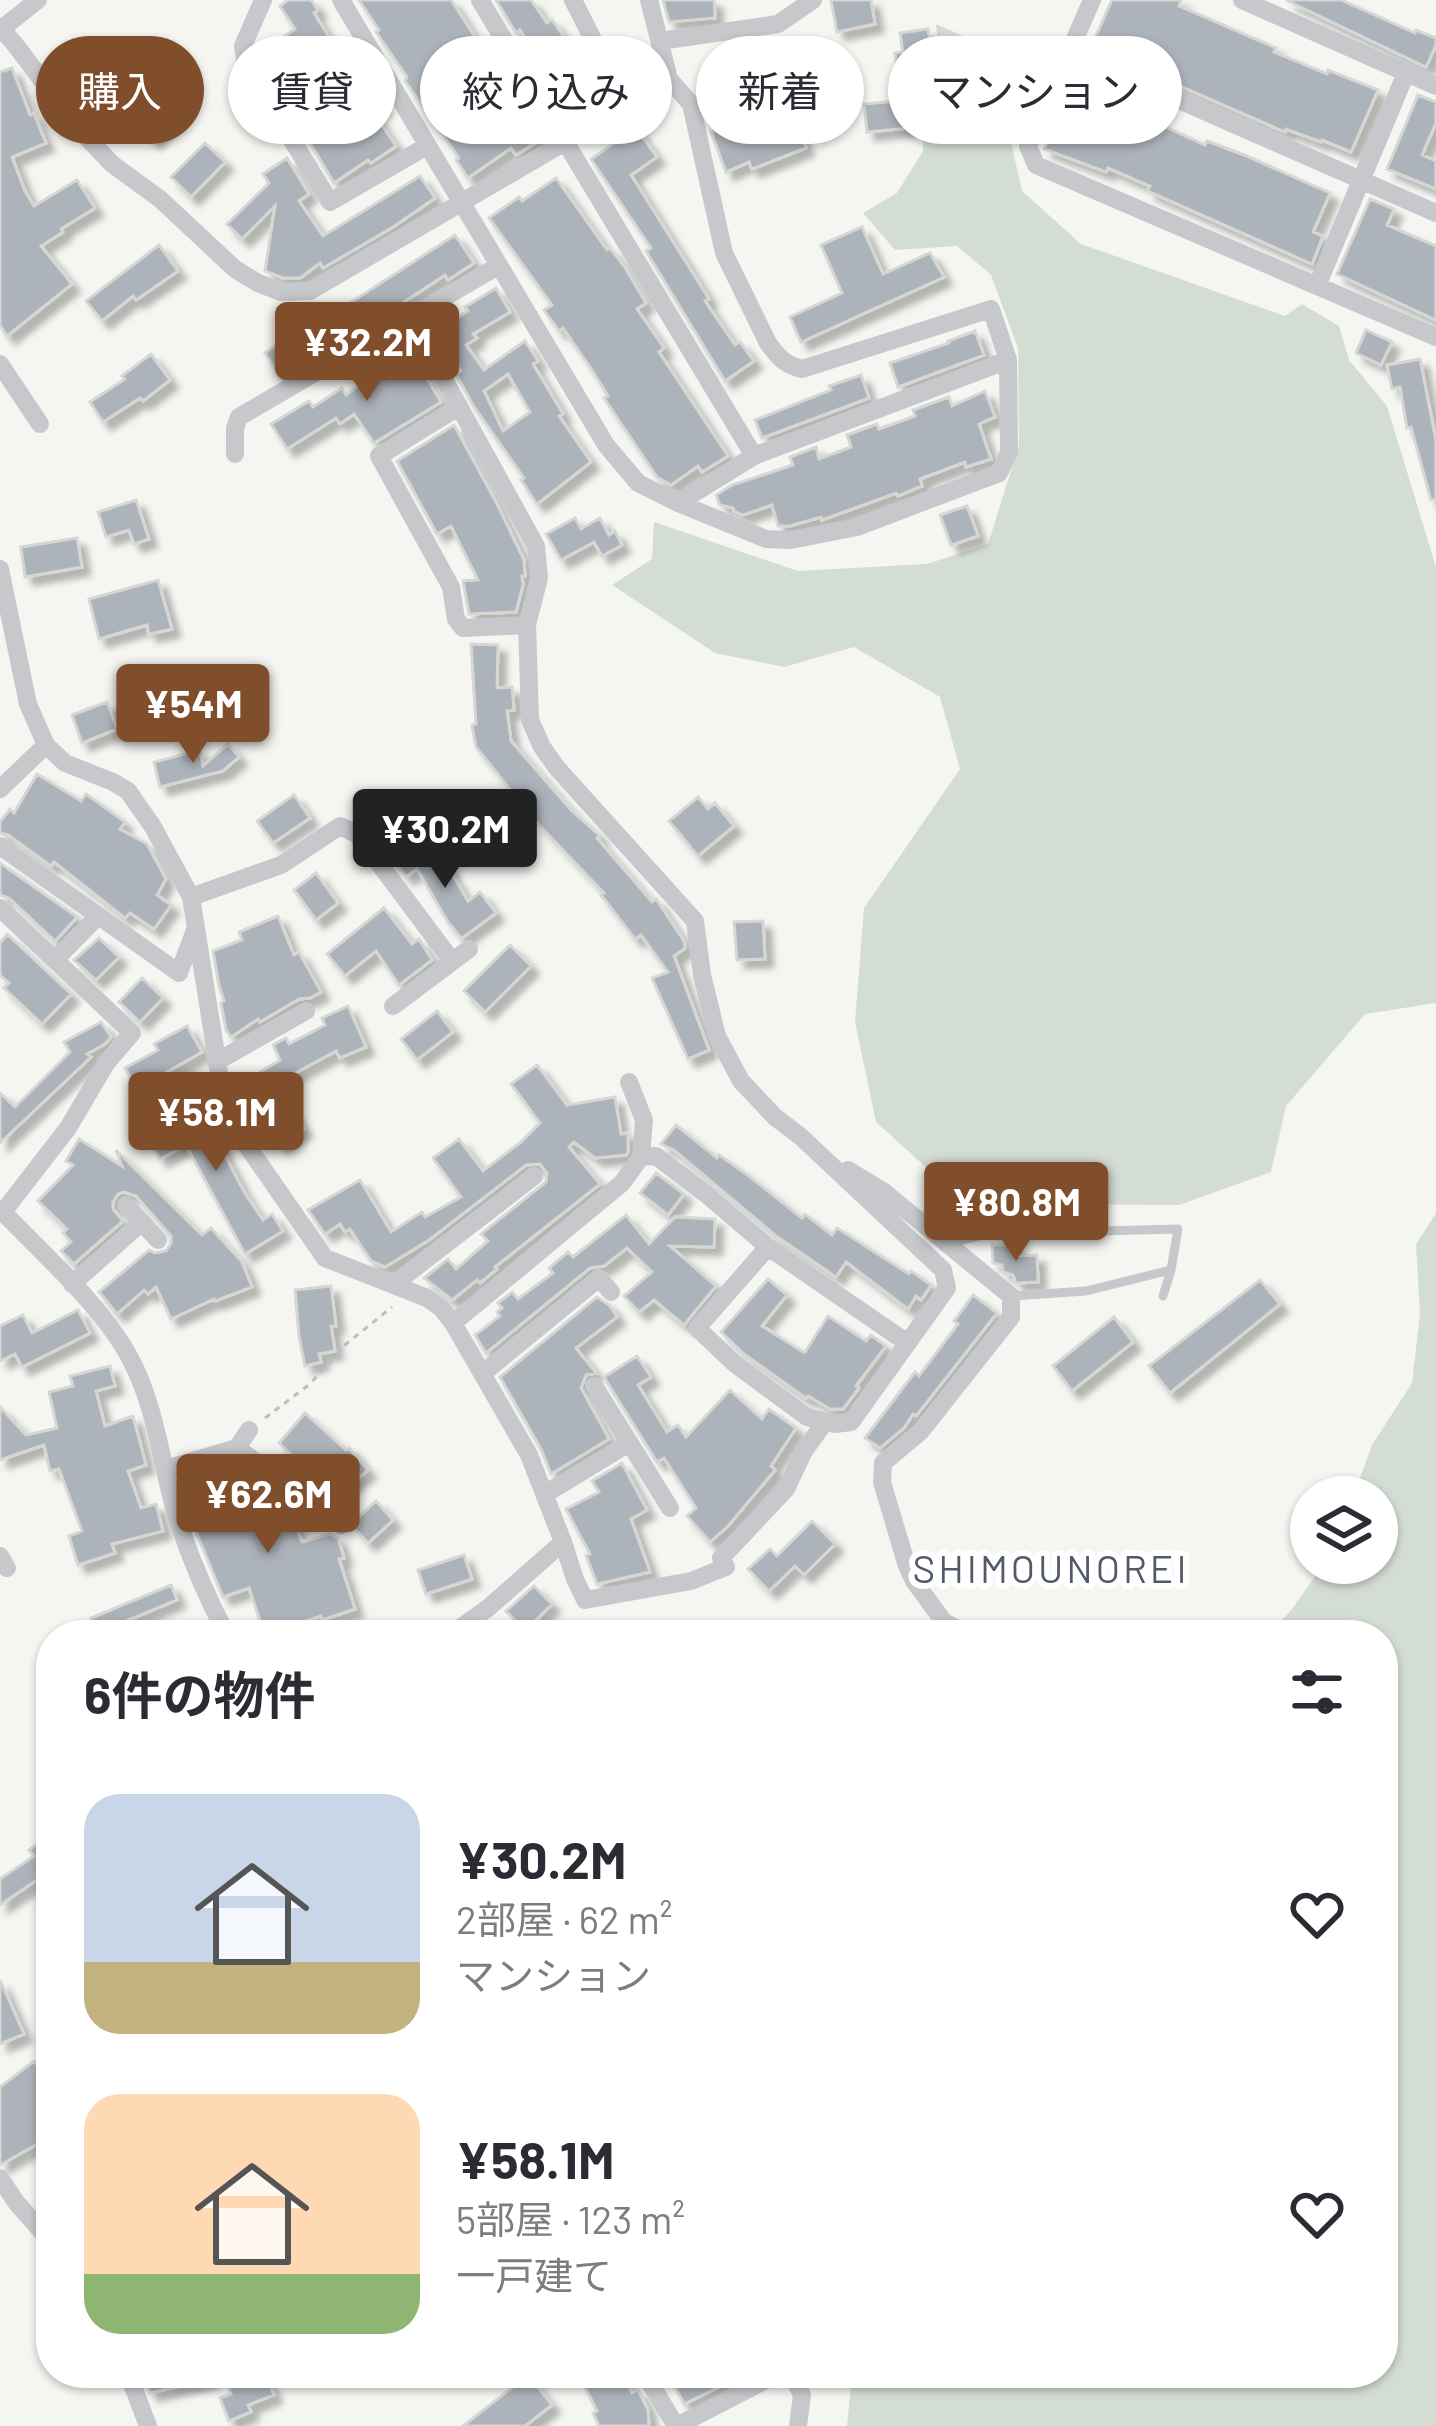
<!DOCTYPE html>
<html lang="ja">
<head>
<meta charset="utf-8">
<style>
	:root { --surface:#fff; --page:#f2f2f3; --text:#2b2b33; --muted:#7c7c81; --accent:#804e2b }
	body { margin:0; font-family:Barlow,"Noto Sans JP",sans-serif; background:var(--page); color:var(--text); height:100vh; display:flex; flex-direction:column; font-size:45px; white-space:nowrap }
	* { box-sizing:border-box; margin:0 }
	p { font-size:39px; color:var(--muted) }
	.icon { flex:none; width:66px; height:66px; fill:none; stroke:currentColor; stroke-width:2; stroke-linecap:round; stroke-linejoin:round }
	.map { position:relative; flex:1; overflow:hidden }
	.panel { position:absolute; left:36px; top:1620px; width:1362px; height:768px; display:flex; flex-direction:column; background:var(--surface); border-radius:48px; box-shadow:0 3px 9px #0004 }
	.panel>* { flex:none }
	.banner { position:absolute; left:36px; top:36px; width:1365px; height:108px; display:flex; gap:24px }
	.buttons { position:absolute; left:1290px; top:1476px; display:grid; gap:24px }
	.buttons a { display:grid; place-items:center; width:108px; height:108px; border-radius:50%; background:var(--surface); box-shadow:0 3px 9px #0004; font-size:60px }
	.price { position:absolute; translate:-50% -102px; padding:0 27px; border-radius:12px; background:var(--accent); color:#fff; font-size:39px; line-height:78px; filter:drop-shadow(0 3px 6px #0008) }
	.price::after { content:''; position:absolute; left:50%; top:72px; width:36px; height:27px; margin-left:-18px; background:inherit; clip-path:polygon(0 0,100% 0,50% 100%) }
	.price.on { background:#222; color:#fff }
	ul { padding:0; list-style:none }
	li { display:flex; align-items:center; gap:36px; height:300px; padding:0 48px }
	li span { display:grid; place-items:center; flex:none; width:336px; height:240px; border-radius:36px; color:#555 }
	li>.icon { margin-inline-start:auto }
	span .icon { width:144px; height:144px; fill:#fffc; stroke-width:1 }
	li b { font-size:51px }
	h2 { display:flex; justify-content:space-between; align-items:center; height:144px; padding:0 48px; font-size:51px }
	.chip { padding:0 42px; border-radius:54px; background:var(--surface); box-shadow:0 3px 9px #0004; font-size:42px; line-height:108px }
	.chip.on { background:var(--accent); color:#fff }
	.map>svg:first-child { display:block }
	.green { fill:#d4ddd3 }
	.building { fill:#adb3ba; stroke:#d6d7d4; stroke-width:3; fill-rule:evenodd; filter:url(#shadow) }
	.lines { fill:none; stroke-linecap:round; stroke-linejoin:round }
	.path { stroke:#bdbec1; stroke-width:3; stroke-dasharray:6 6; stroke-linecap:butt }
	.lane { stroke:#c6c8cc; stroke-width:9 }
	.street { stroke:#c6c8cc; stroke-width:18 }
	.labels { text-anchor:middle; stroke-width:12; stroke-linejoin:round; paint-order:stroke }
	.quarter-label { font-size:39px; letter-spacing:3px; fill:#525a68; stroke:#fff }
</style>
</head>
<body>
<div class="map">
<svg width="1436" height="2426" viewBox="0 0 1436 2426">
	<defs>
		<filter id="shadow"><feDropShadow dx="8" dy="8" stdDeviation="3" flood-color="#0004"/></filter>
	</defs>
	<rect width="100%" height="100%" fill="#f5f6f2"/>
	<path class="green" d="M936 24 963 36 989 67 1025 82 1021 110 1011 142 1022 191 1081 244 1285 316 1302 304 1339 326 1349 360 1387 406 1436 567V1003L1365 1014 1286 1106 1271 1172 1179 1205 1031 1204 941 1181 876 1122 855 1022 864 908 960 769 940 697 854 647 784 667 715 653 612 585 652 559 654 522 798 571 927 564 988 544 1019 445 1018 348 991 275 957 246 895 250 863 213 897 193 923 151 920 93 942 84Z
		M1436 1213V2426H847L852 2373H1383V1635H1268L1292 1609 1316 1575 1315 1563H1377V1497H1353L1372 1445 1412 1383 1420 1314 1416 1244Z"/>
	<path class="building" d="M288 0H311L318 10 314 13 335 47 365 90 369 87 382 106 373 112 396 146 371 163 368 160 334 183 303 131 306 129 259 60 258 54 295 29 280 6Z
		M359 0H451L505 83 508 81 516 92 518 90 527 104 522 108 543 138 516 155 511 148 468 178 456 160 459 158 405 81 407 77 376 32 379 30Z
		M496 0H531L547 23 552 20 568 42 563 45 602 101 581 115 564 89 554 97 541 75 547 70 520 30 516 33Z
		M663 0H714L715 18 669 22Z
		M831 0H871L875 24 837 32Z
		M1112 0H1181L1179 6 1276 48 1274 52 1327 74 1328 70 1378 90 1351 152 1322 140 1321 142 1286 129 1285 132 1162 78 1164 73 1115 52 1114 56 1091 47Z
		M1286 0H1341L1415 33 1416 30 1436 38V45L1426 67Z
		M928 29 936 80 900 85 895 53 903 52 900 33Z
		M12 68 30 115 34 114 46 143 12 157 25 191 34 206 77 180 95 208 61 229 63 232 41 246 72 284 7 336 0 325V72Z
		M1078 71 1102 81 1097 92 1130 107 1129 110 1205 145 1207 141 1244 155 1330 193 1313 232 1323 236 1312 264 1148 191 1150 186 1108 168 1106 172 1044 149Z
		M716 83 738 127 774 113 771 104 786 99 806 148 752 169 749 162 726 172 711 132 720 129 701 90Z
		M158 90 181 112 153 141 130 119Z
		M1418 95 1436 102V123L1422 155 1436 161V189L1387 169Z
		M907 100 910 128 867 132 864 104Z
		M636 128 657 157 631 175 709 299 705 301 735 345 740 342 754 361 725 381 646 251 651 248 591 159Z
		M205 143 225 162 191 197 171 177Z
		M287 158 309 194 299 201 323 236 420 176 435 198 393 227 323 268 320 263 300 278H283L265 271 275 206 242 239 227 224 269 183 263 174Z
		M556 178 607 250 610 248 624 266 646 303 637 309 664 348 659 352 728 456 702 472 698 466 671 485 657 477 604 398 608 396 592 370 563 328 559 331 544 310 552 305 489 218 519 197 522 201Z
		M1370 199 1394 209 1387 225 1436 246V320L1337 274Z
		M862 227 883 274 930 253 944 277 801 342 790 317 842 293 821 245Z
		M455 235 474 263 448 280 445 275 361 330 359 326 330 346 326 340 278 373 265 353 302 328 303 330 331 311 333 314Z
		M159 245 178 271 136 300 133 296 102 321 86 301Z
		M496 288 510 312 473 334 477 338 466 345 484 370 525 341 538 361 533 364 563 414 559 416 591 462 537 504 521 480 524 478 473 405 456 374 461 371 435 333 468 311 465 307ZM508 374 530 412 503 431 484 391Z
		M1366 330 1392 342 1381 365 1356 353Z
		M975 331 984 355 898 387 890 363 949 343 948 341Z
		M409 349 441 402 374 443 354 414 340 424 336 418 287 449 271 424 309 401 313 407 342 388 346 395Z
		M151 354 170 380 143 401 140 398 103 422 90 402 125 379 122 376Z
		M1420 359 1436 441V499L1431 500 1411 427 1407 428 1400 387 1392 389 1387 365Z
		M861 375 869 398 762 438 755 420 831 390 829 386Z
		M985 391 995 417 979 424 991 459 966 467 965 462 920 479 922 486 898 496 896 493 822 520 821 517 790 526H778L772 505 743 515 734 511 733 508 720 505 716 495 732 485 793 465 790 457 816 447 819 459 851 447 847 435 877 424 879 429 915 416 913 410 949 397 952 406Z
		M454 425 496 502 524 560 525 576H522L523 585 516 612 469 614 463 581 478 580 451 526 437 534 397 461Z
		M136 500 149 539 134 544 129 530 106 537 98 512Z
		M967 506 978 536 951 545 940 515Z
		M575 518 581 529 600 518 609 535 615 531 622 545 602 556 594 542 561 560 546 534Z
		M77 538 82 567 25 577 21 547Z
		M158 580 172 629 149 634 147 625 99 639 89 599Z
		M471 644 498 645 497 688 512 687 514 710 507 711 511 741 571 810 600 836 597 838 652 902 656 899 684 941 685 948 674 956 709 1050 688 1059 652 978 668 972 641 935 635 939 601 895 604 893 537 823 476 747 472 725 476 724Z
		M107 702 117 729 82 743 72 715Z
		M228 744 239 757 223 771 160 787 154 762 200 750 203 766Z
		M37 774 81 801 86 794 125 822 120 829 147 844 166 879 157 895 171 905 154 929 130 913 125 918 54 862 51 866 8 835 0 833V822L10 809 14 813Z
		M294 795 310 818 273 843 257 821Z
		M698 797 708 809 715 803 734 826 698 856 669 821Z
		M416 840 436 869 446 864 468 901 480 892 496 913 465 936 461 938 448 922 417 869 406 877 391 857Z
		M0 863 77 917 55 941 9 898 0 895Z
		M316 873 338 903 316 920 294 890Z
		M384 908 412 944 419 939 432 960 399 985 376 951 345 976 327 954Z
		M278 916 294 955 299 952 321 992 310 998 299 999 260 1022 258 1019 231 1037 226 1030 221 1003 224 1001 219 986 213 951 242 940 239 932Z
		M763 921 765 959 737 960 734 922Z
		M7 934 71 994 42 1024 4 988 9 983 0 975V943Z
		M99 938 119 957 96 980 74 960Z
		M510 945 531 966 485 1012 464 991Z
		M142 978 163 998 140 1022 119 1002Z
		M348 1006 366 1047 340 1058 336 1051 286 1078 290 1085 279 1091 304 1129 279 1145 239 1085 280 1060 273 1045 286 1038 289 1044 325 1025 322 1018Z
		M437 1011 453 1032 417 1060 401 1039Z
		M101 1022 111 1037 105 1044 87 1054 91 1057 0 1143V1093L15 1107 70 1052 64 1042Z
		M187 1026 202 1052 165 1073 168 1079 140 1094 125 1068 158 1050 154 1044Z
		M537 1065 567 1105 615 1097 621 1134 628 1133V1152L626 1155 595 1158 574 1142 569 1147 600 1184 495 1267 497 1269 480 1283 477 1280 452 1300 424 1278 448 1259 456 1269 488 1241 481 1234 546 1182 547 1173 540 1164 526 1165 429 1240 385 1267 371 1261 350 1229 345 1232 340 1224 325 1234 308 1210 360 1180 391 1232 422 1212 425 1217 461 1197 433 1158 459 1139 483 1171 521 1142 540 1123 511 1084Z
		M208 1101 219 1121 210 1126 244 1192 263 1220 272 1214 283 1231 245 1254 186 1145 160 1159 147 1136Z
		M676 1125 717 1158 719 1155 745 1173 802 1218 805 1214 832 1235 837 1228 909 1274 911 1271 931 1285 921 1300 916 1296 908 1309 846 1262 836 1277 776 1236 674 1150 661 1144Z
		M79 1139 122 1166 116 1150 202 1235 211 1228 242 1262 252 1287 215 1301 214 1299 171 1319 156 1287 148 1294 144 1290 117 1314 99 1292 149 1250 155 1253 166 1251 171 1243V1236L136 1196 124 1192 118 1194 113 1202V1209L123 1221 74 1264 61 1251 71 1242 63 1233 67 1229 38 1201 73 1165 66 1161Z
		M656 1173 684 1194 668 1215 640 1193Z
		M626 1215 649 1244 675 1217 715 1219 714 1247 670 1246 716 1286 684 1325 654 1300 639 1312 624 1296 652 1272 627 1248 604 1266 590 1268 486 1353 475 1335 500 1316 497 1312 502 1308 498 1303 512 1292 518 1299 553 1273 549 1268 568 1252 573 1257Z
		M992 1245H1015V1256L1037 1255 1038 1282 1016 1283 1013 1275 1003 1272 1002 1265 993 1263Z
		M768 1279 787 1295 762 1326 803 1352H805L828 1316 866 1341 871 1335 886 1346 856 1386 859 1388 843 1409H830L808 1396 806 1398 744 1354 721 1332Z
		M1260 1280 1280 1304 1170 1393 1149 1366Z
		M331 1286 336 1326H331L335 1351 319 1354 321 1362 305 1366 299 1336 295 1290Z
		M973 1295 997 1313 916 1416 913 1414 904 1428 880 1448 865 1438 915 1372 919 1376 958 1324 954 1321Z
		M597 1297 609 1305 617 1317 576 1348 596 1373 586 1375 581 1388 609 1439 551 1474 541 1449 500 1377Z
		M78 1310 90 1333 22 1367 15 1354 0 1361V1326L23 1315 32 1333Z
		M1114 1317 1133 1342 1072 1391 1053 1366Z
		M637 1356 651 1377 638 1385 667 1432 678 1425 686 1437 730 1390 762 1419 769 1409 796 1428 771 1466 775 1470 728 1526 710 1542 687 1516 696 1508 664 1458 657 1462 604 1377Z
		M110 1366 115 1386 96 1391 105 1426 133 1416 146 1465 128 1471 141 1508 156 1504 163 1531 112 1544 115 1553 78 1565 69 1536 82 1531 59 1469 50 1471 44 1445 0 1460V1407L26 1435 57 1428 49 1392 73 1386 70 1376Z
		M305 1413 346 1450 349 1448 368 1470 338 1495 304 1456 299 1462 279 1443Z
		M622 1463 647 1510 631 1519 650 1572 597 1584 586 1555 590 1554 566 1509 599 1492 592 1481Z
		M240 1471 252 1502 238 1518 286 1501 302 1542 330 1534 338 1538 344 1558 339 1559 355 1609 322 1620 321 1616 265 1635 249 1588 223 1597 197 1534 183 1489 207 1480 208 1484Z
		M376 1501 393 1520 368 1543 354 1528V1522Z
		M812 1521 835 1544 804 1575 795 1566 769 1591 748 1569 770 1549 777 1556Z
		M464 1555 472 1579 426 1594 418 1570Z
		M171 1585 177 1600 97 1633 91 1618Z
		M534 1586 552 1604 525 1631 506 1611Z
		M51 1833V1878L47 1873 0 1905V1879L34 1856 29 1850Z
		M0 1980 24 2034 0 2044Z
		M34 2061 51 2086V2131L39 2139 41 2142 0 2165V2087Z
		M142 2373H208L209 2380 150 2393Z
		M223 2373H260L262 2381 267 2379 274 2395 248 2405 251 2412 229 2421 220 2398 231 2394Z
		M578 2373H622L632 2393 638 2390 648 2410 649 2426H599L593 2413 597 2411Z
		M696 2373H748L684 2404 674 2384Z
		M528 2375 552 2405 525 2426H463Z"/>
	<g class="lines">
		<path class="path" d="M265 1418 310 1384 346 1344 392 1307"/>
		<path class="lane" d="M952 1249 960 1241 986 1234 1178 1229 1171 1270
			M1011 1296 1086 1291 1171 1270 1163 1296"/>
		<path class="street" d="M263 0 243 46 246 65 330 202 427 146
			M341 0 606 445 638 483 678 503 766 539 791 540 857 527 999 473 1009 452 1008 360 754 456 678 503
			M480 0 754 456
			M649 0 669 79 691 104 724 253 768 343C778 357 785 365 802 369L991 309 1008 360
			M1092 0 1028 146 1036 165 1436 337
			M1242 0 1436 86
			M0 30 38 0
			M0 32 7 35 17 47 78 128 112 164 160 199 235 269 258 283 281 292 310 291 565 142 611 111 620 100 618 89 573 0
			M660 41 778 24 813 0
			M1070 52 1436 213
			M1317 286 1406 73
			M409 316 536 546 539 578 527 625 530 720 542 747 557 768 695 921 702 975 717 1036 741 1081 775 1117 800 1136 943 1270 947 1288 851 1422 835 1424 807 1417 735 1364 697 1328 768 1247
			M0 364 40 424
			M458 407 379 456 451 587 456 619 463 628 527 625
			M235 454V428L239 417 498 266
			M0 569 28 704 46 745 65 763 113 782 128 791 153 827 191 897 223 1098 241 1137 325 1258 427 1298 441 1308 453 1323 529 1455 563 1542 488 1608 450 1635
			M0 789 46 745
			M0 846 179 973 195 930
			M191 897 281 865 340 826 357 834 452 961
			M0 908 132 1033 107 1062 68 1128 3 1212
			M55 960 98 916
			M393 1006 469 949
			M216 1062 306 1011
			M641 1157 656 1156 706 1194 768 1247 906 1342
			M848 1170 884 1192 1011 1296V1317L921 1431 883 1463 882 1482 907 1566 914 1581 944 1622 970 1635
			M126 1205 158 1240
			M0 1209C42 1253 107 1310 133 1364 158 1414 162 1472 179 1524 192 1562 208 1600 227 1635
			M72 1284 142 1222
			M394 1284 534 1176
			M453 1323 622 1183 641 1157 644 1120 629 1082
			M482 1374 599 1278 611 1292
			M594 1386 670 1508
			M237 1448 341 1525
			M166 1469 237 1448 249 1430
			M545 1494 629 1443
			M563 1542 575 1579 585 1600 691 1581 726 1567 721 1558 786 1489 804 1451 825 1422
			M0 1556 7 1568
			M0 2178 16 2202 51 2242
			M128 2373 148 2426
			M644 2373 676 2426
			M791 2373 802 2395 798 2426
			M677 2426 779 2373"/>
	</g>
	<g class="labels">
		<g class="quarter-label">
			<text x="1051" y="1583">SHIMOUNOREI</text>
		</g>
	</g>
</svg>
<div class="buttons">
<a><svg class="icon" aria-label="layers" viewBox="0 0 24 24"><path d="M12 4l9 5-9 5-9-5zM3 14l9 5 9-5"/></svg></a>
</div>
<b class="price" style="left:367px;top:404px">¥32.2M</b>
<b class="price" style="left:193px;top:766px">¥54M</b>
<b class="price on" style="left:445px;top:891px">¥30.2M</b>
<b class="price" style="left:216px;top:1174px">¥58.1M</b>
<b class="price" style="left:1016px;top:1264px">¥80.8M</b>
<b class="price" style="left:268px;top:1556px">¥62.6M</b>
<div class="banner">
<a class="chip on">購入</a>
<a class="chip">賃貸</a>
<a class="chip">絞り込み</a>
<a class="chip">新着</a>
<a class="chip">マンション</a>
</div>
<section class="panel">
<h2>6件の物件<svg class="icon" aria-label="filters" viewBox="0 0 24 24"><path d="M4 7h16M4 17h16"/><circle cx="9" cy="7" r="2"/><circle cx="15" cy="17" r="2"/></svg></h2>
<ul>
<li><span style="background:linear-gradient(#c9d6e8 70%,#c2b280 0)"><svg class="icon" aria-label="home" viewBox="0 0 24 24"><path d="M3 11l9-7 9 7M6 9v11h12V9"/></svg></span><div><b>¥30.2M</b><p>2部屋 · 62 m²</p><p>マンション</p></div><svg class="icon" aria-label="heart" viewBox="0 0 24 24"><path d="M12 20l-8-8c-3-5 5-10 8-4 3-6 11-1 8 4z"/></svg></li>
<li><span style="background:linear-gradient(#ffd9b3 75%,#8fb573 0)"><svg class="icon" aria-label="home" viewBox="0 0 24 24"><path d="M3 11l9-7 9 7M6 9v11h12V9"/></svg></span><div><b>¥58.1M</b><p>5部屋 · 123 m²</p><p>一戸建て</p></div><svg class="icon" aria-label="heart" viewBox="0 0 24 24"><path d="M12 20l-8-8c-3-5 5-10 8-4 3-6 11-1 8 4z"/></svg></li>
</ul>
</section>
</div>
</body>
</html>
